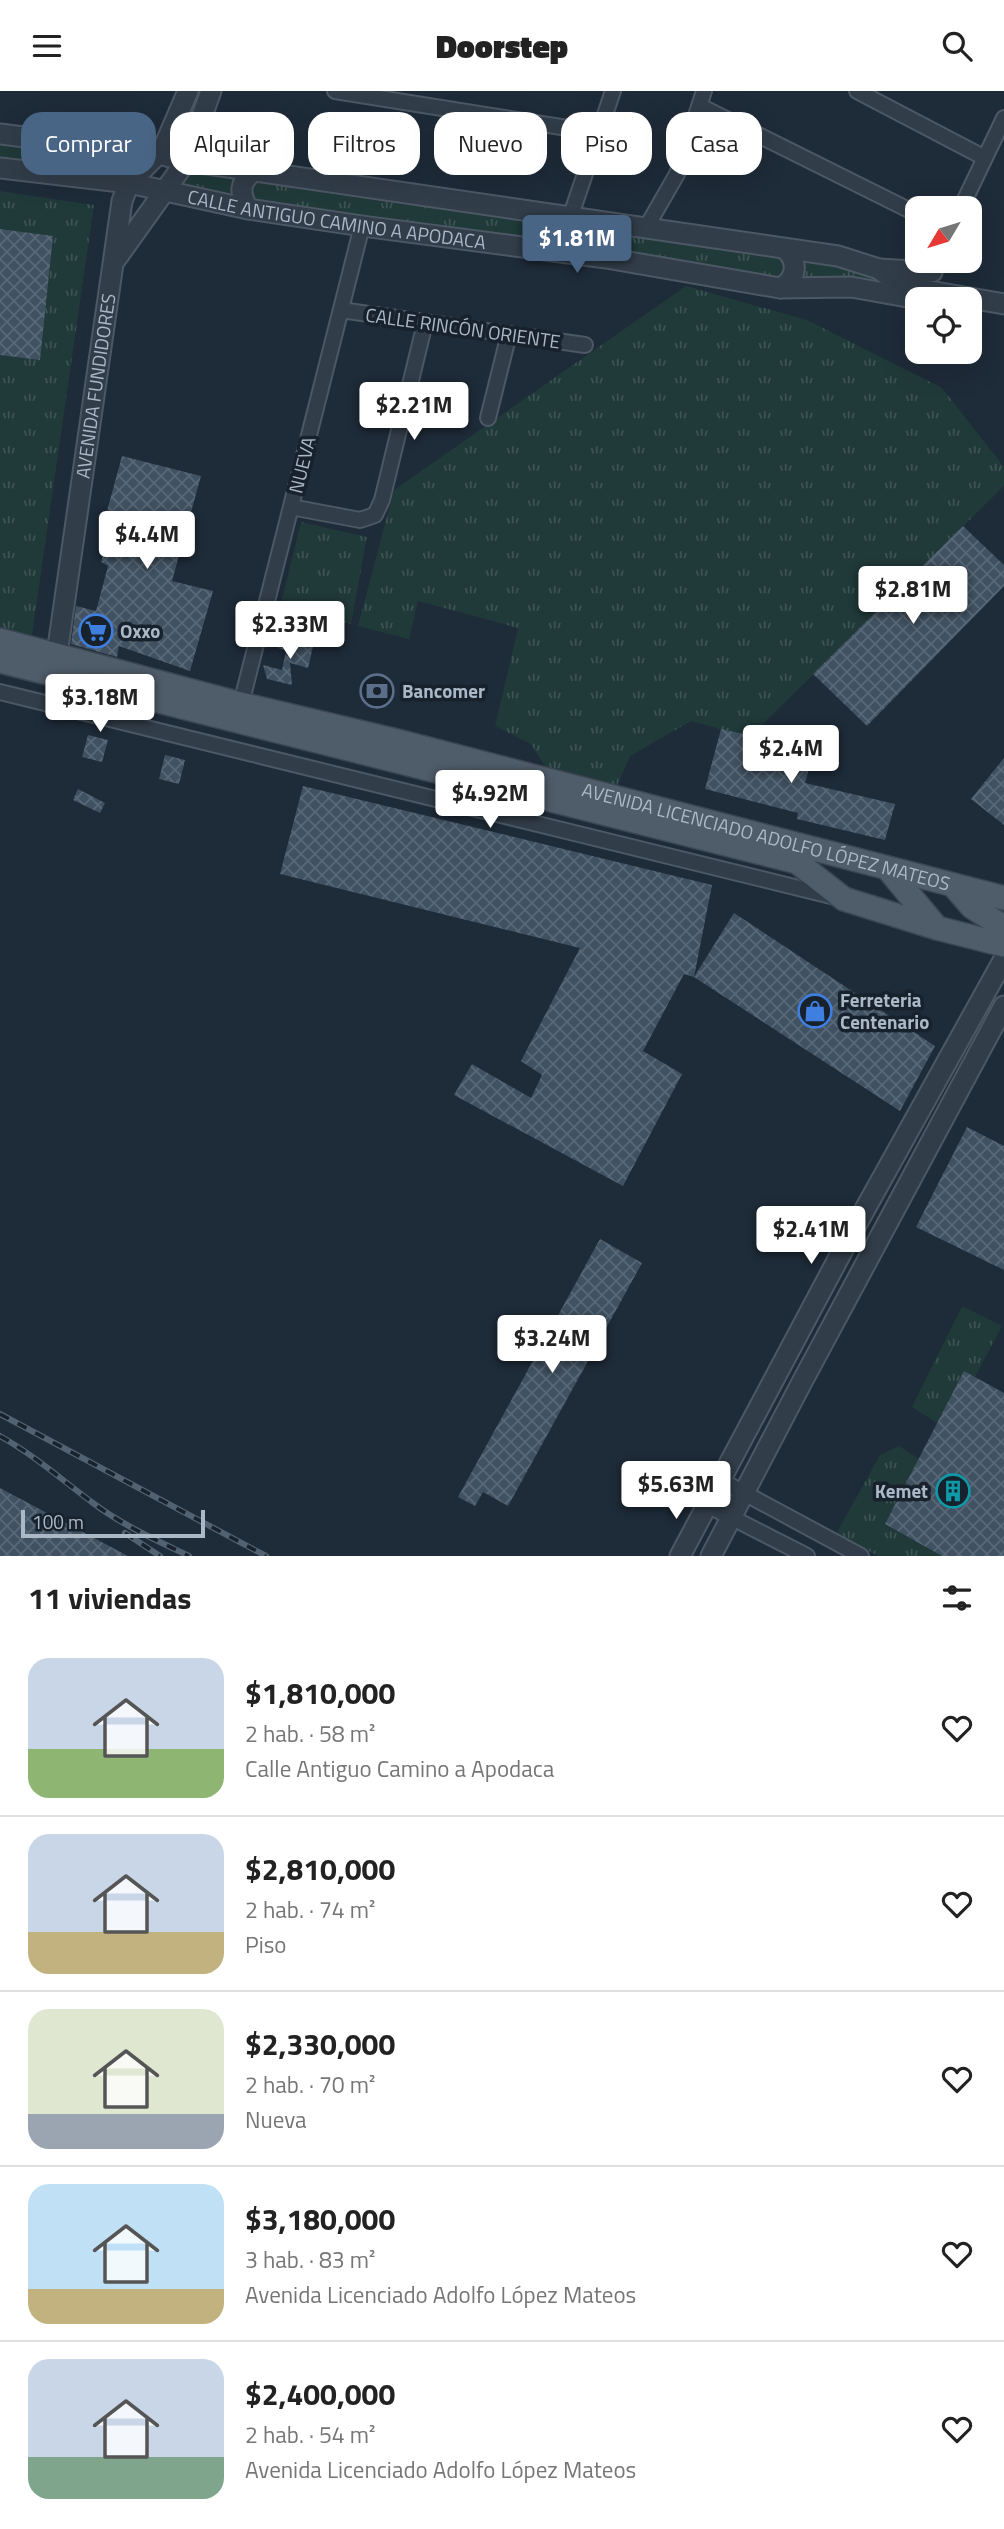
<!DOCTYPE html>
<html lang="es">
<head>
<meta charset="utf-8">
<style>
	:root { --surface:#fff; --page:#f6f6f6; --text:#222; --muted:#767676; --line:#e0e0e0; --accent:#486585 }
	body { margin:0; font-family:"Titillium Web",sans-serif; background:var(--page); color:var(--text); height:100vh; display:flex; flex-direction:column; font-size:26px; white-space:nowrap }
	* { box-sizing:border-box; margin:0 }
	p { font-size:23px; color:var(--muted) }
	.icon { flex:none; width:38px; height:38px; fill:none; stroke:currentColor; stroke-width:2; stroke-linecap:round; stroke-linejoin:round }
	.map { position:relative; height:1465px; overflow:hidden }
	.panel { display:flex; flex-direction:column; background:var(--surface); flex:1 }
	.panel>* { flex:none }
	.guide { position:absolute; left:21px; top:21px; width:962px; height:63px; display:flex; gap:14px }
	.needle { width:46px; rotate:232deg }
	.tools { position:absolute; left:905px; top:105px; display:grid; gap:14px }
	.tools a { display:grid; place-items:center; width:77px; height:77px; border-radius:14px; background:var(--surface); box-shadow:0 7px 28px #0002; font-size:35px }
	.scale { position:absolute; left:21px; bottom:18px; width:184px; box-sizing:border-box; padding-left:7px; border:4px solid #abb8c6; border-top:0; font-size:19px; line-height:24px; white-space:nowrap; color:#abb8c6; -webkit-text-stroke:5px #17222d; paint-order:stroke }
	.price { position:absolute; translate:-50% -60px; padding:0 16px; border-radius:7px; background:#fff; color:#222; font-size:23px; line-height:46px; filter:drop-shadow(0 2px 4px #0008) }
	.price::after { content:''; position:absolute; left:50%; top:42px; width:21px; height:16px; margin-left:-10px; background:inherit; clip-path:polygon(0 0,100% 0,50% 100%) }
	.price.selected { background:var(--accent); color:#fff }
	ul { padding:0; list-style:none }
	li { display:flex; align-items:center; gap:21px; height:175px; padding:0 28px }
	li+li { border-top:2px solid var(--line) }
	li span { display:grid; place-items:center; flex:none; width:196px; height:140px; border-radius:21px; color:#555 }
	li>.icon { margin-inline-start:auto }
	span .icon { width:84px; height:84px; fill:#fffc; stroke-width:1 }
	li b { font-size:30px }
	h2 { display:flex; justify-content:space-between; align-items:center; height:84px; padding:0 28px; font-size:30px }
	.chip { padding:0 24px; border-radius:21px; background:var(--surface); box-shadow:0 7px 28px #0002; font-size:24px; line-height:63px }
	.chip.selected { background:var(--accent); color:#fff }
	header { display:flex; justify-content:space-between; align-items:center; height:91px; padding:0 28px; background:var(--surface); font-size:32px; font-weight:800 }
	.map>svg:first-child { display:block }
	.grass { fill:url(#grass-tufts) }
	.building { fill:url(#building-cross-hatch) }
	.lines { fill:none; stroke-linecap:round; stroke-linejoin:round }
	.minor-casing { stroke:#4c5864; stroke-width:18 }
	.tertiary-casing { stroke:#4c5864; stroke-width:23 }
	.primary-casing { stroke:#3b4652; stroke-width:26 }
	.minor { stroke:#313d49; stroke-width:14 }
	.tertiary { stroke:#313d49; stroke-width:19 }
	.primary { stroke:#4f5c69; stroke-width:23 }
	.rail-casing { stroke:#536270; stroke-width:6 }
	.rail { stroke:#17222d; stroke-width:3.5; stroke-dasharray:10; stroke-linecap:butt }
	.labels { text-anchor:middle; stroke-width:7; stroke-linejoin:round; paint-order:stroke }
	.street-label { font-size:19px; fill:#abb8c6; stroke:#17222d }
	.poi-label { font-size:19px; font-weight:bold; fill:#abb8c6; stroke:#17222d; text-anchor:start }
</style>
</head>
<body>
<header><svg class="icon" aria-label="menu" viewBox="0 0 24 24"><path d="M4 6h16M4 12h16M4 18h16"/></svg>Doorstep<svg class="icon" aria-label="search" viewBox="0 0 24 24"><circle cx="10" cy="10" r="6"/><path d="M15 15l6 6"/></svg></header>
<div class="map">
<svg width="1004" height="1465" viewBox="0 0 1004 1465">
	<defs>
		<pattern id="grass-tufts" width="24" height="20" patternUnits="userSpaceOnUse" patternTransform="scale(1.75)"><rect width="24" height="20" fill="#203939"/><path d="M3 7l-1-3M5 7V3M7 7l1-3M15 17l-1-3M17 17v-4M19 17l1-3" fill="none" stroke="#3e5454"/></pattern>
		<pattern id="building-cross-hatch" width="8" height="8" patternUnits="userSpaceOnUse" patternTransform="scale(1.75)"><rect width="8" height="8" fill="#405161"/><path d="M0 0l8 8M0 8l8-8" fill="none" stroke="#596876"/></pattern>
	</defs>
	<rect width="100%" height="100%" fill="#1e2b38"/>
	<path class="grass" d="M0 49 141 68 125 85 0 69Z
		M191 76 240 82 236 105 176 96Z
		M253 86 836 174 874 189 850 188 795 193 252 108 244 94Z
		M0 100 94 114 32 544 0 536Z
		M686 195 807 229 942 297 1004 376V395L750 646 691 630 630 665 617 695 546 677 531 653 495 635 518 537 418 510 409 548 358 535 394 399Z
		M301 431 367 446 351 533 280 516Z
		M962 1215 1002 1235 975 1286 964 1281 937 1332 912 1316Z
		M899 1355 919 1368 885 1433 942 1465H878L836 1443 880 1364Z"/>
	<path class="building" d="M0 138 53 145 40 269 0 264Z
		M122 365 201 385 172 490 213 500 190 580 119 555 117 566 71 553 76 515 96 520 108 475 101 471 116 423 107 420Z
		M963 435 1004 474V495L867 635 813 583Z
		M280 548 313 556 308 577 290 572 292 594 267 588 263 574 282 579 286 560 278 557Z
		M721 638 814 659 805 692 895 713 885 749 797 728 798 722 705 698Z
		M88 644 108 649 102 671 82 666Z
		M165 664 185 669 179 693 159 688Z
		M1004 667V734L971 708Z
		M303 695 712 794 694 886 684 883 643 960 682 983 623 1095 454 1004 472 973 531 1007 542 984 521 970 580 857 280 783Z
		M78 698 105 712 100 722 73 709Z
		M734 822 935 955 900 1020 694 886Z
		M967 1036 1004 1055V1179L916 1136Z
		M600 1148 642 1172 508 1415 483 1401 475 1415 458 1406Z
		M964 1280 1004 1302V1465H942L885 1433Z
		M0 1397 128 1465H0Z"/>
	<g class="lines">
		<defs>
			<path id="minor" d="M335 0 599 42
				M857 0 985 67
				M700 15 917 123
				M961 117 1004 27
				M570 127 613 0
				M646 137 677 83 704 0
				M341 219 585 254
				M488 327 509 243
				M291 416 360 429 375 424 382 409 425 232
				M0 601 835 806
				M241 613 362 135
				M720 1389 861 1465
				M707 1414 807 1465"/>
			<g id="tertiary">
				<path d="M0 43 159 63 186 70 838 165 879 178 897 192 918 198 1004 213"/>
				<path id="s1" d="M0 77 129 92 248 118 362 135 606 167 780 197 851 196 913 207"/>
				<path d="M248 118C239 102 239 91 254 80"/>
				<path d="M116 168 186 70 211 0"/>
				<path d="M879 178 932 181"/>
				<path d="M780 197C797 189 799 170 785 158"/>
				<path id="s2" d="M59 579 57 563 122 110 129 92 163 58 188 0"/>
				<path d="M680 1465 854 1138 1004 868"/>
				<path d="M711 1465 802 1291 1004 915"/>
			</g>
			<g id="primary">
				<path id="s3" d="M0 549 241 613 397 650 1004 807"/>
				<path d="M0 570 797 771 844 808 937 837 1004 854"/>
				<path d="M888 778 937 837"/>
				<path d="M953 794 972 816 1004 836"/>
			</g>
		</defs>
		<use href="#minor" class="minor-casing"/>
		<use href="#tertiary" class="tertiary-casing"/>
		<use href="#primary" class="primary-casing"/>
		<use href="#minor" class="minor"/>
		<use href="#tertiary" class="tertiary"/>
		<use href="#primary" class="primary"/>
		<defs>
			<path id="rail" d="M0 1323 266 1465
				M0 1345C34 1364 62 1389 93 1412 122 1434 156 1449 189 1465
				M125 1442 160 1465"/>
		</defs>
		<use href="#rail" class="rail-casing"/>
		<use href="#rail" class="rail"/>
	</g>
	<defs>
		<symbol id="supermarket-ring" viewBox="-11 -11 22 22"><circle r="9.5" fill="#17222d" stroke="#3f7fe0" stroke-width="1.5"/><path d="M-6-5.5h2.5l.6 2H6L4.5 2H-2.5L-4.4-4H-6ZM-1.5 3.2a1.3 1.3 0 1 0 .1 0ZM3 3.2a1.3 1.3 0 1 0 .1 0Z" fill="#3f7fe0"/></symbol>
		<symbol id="bank-ring" viewBox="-11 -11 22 22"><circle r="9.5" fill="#17222d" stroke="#5c6f8a" stroke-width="1.5"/><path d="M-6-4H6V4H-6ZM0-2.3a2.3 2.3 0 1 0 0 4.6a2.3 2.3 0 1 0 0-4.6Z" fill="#5c6f8a"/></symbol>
		<symbol id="shop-ring" viewBox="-11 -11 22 22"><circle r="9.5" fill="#17222d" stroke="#3f7fe0" stroke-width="1.5"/><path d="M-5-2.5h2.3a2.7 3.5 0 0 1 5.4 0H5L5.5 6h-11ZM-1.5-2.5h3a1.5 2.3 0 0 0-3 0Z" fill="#3f7fe0"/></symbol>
		<symbol id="building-ring" viewBox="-11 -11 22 22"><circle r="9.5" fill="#17222d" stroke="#0f9aa8" stroke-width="1.5"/><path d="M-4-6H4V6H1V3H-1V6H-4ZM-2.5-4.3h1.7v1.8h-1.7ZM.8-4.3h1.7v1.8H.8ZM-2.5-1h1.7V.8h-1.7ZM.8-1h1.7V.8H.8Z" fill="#0f9aa8"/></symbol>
	</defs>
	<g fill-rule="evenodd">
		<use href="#supermarket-ring" x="77" y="521" width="38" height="38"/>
		<use href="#bank-ring" x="358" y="581" width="38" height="38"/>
		<use href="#shop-ring" x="796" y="901" width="38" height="38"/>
		<use href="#building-ring" x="934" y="1381" width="38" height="38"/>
	</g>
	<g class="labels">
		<g class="street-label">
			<text dy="7" stroke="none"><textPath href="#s1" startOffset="341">CALLE ANTIGUO CAMINO A APODACA</textPath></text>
			<text transform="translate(463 237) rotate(8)" y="7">CALLE RINCÓN ORIENTE</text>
			<text dy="7" stroke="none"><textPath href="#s2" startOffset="287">AVENIDA FUNDIDORES</textPath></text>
			<text transform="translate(302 374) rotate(-76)" y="7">NUEVA</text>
			<text dy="7" stroke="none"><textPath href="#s3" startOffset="791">AVENIDA LICENCIADO ADOLFO LÓPEZ MATEOS</textPath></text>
		</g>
		<g class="poi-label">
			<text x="120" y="547">Oxxo</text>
			<text x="402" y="607">Bancomer</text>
			<text x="840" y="916">Ferreteria<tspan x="840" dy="22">Centenario</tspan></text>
			<text x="928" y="1407" text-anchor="end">Kemet</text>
		</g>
	</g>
</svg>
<div class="tools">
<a><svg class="needle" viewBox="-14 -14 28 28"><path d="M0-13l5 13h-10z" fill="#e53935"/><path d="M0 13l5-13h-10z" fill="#767676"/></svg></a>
<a><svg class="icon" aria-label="locate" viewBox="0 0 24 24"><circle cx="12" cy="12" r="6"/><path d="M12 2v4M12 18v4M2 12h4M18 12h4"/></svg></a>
</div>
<div class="scale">100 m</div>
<b class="price selected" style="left:577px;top:184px">$1.81M</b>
<b class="price" style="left:414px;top:351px">$2.21M</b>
<b class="price" style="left:147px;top:480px">$4.4M</b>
<b class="price" style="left:913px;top:535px">$2.81M</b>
<b class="price" style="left:290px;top:570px">$2.33M</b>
<b class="price" style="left:100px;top:643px">$3.18M</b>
<b class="price" style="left:791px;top:694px">$2.4M</b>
<b class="price" style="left:490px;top:739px">$4.92M</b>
<b class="price" style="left:811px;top:1175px">$2.41M</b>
<b class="price" style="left:552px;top:1284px">$3.24M</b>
<b class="price" style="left:676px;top:1430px">$5.63M</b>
<div class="guide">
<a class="chip selected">Comprar</a>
<a class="chip">Alquilar</a>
<a class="chip">Filtros</a>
<a class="chip">Nuevo</a>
<a class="chip">Piso</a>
<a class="chip">Casa</a>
</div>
</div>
<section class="panel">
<h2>11 viviendas<svg class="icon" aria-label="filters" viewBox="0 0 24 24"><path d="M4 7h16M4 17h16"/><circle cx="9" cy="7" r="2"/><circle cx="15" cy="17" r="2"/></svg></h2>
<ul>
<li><span style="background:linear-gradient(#c9d6e8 65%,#8fb573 0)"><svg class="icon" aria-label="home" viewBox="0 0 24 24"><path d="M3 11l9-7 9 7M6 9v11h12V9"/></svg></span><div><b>$1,810,000</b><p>2 hab. · 58 m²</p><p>Calle Antiguo Camino a Apodaca</p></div><svg class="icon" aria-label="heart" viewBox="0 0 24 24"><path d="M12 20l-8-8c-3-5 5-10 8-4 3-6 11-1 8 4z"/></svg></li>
<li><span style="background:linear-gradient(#c9d6e8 70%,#c2b280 0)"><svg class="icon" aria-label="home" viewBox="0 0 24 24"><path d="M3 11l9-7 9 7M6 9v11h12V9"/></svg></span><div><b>$2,810,000</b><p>2 hab. · 74 m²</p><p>Piso</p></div><svg class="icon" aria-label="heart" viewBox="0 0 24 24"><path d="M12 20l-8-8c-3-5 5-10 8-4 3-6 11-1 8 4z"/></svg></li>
<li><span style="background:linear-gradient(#dfe7d0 75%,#9aa5b1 0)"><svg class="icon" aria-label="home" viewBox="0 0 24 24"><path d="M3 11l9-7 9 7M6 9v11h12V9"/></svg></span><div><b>$2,330,000</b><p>2 hab. · 70 m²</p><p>Nueva</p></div><svg class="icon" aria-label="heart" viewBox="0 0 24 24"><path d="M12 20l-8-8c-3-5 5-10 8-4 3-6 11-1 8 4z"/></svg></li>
<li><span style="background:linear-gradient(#bfe0f5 75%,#c2b280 0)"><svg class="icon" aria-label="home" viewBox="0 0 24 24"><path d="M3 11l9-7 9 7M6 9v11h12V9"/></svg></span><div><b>$3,180,000</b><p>3 hab. · 83 m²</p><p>Avenida Licenciado Adolfo López Mateos</p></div><svg class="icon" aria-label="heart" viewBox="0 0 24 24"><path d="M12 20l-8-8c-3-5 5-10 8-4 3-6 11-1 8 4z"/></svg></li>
<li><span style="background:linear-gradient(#c9d6e8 70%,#7fa58c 0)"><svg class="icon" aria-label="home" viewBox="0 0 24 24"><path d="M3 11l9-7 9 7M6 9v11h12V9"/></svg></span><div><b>$2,400,000</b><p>2 hab. · 54 m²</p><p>Avenida Licenciado Adolfo López Mateos</p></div><svg class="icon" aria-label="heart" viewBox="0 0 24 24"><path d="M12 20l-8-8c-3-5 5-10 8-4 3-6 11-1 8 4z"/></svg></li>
</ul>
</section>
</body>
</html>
